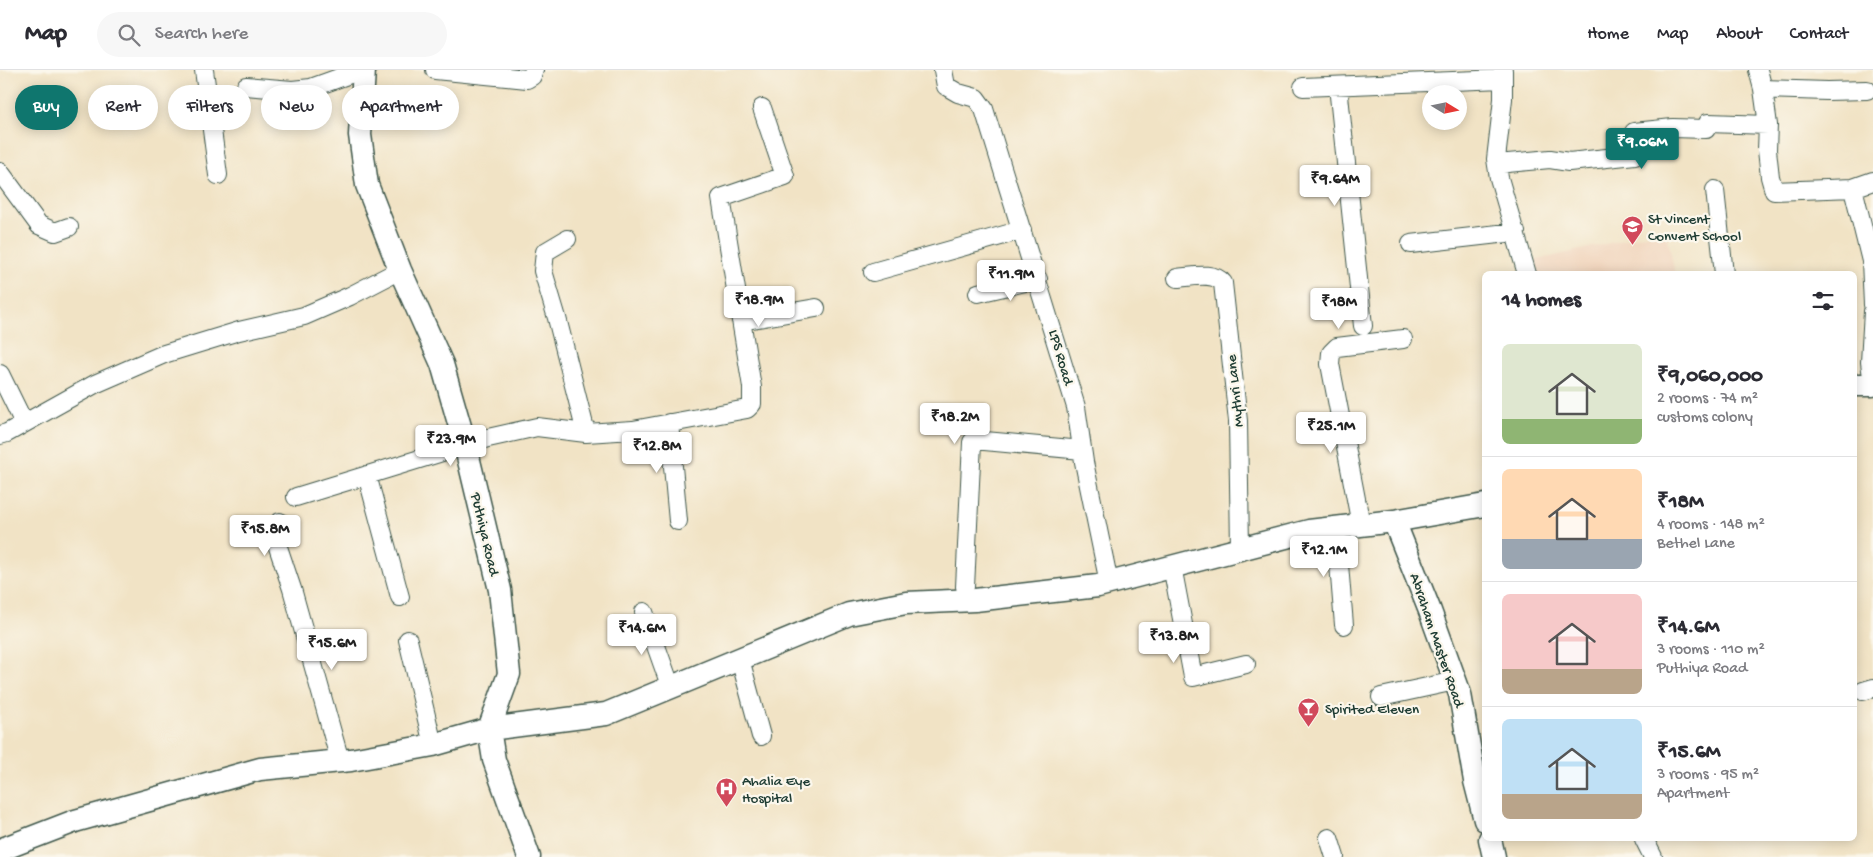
<!DOCTYPE html>
<html lang="en">
<head>
<meta charset="utf-8">
<style>
	:root { --surface:#fff; --page:#f7f7f7; --text:#2b2b33; --muted:#7c7c81; --line:#e1e1e2; --accent:#0f766e }
	body { margin:0; font-family:"Gochi Hand",sans-serif; background:var(--page); color:var(--text); height:100vh; display:flex; flex-direction:column; font-size:19px; white-space:nowrap }
	* { box-sizing:border-box; margin:0 }
	p { font-size:16px; color:var(--muted) }
	.icon { flex:none; width:28px; height:28px; fill:none; stroke:currentColor; stroke-width:2; stroke-linecap:round; stroke-linejoin:round }
	.map { position:relative; flex:1; overflow:hidden }
	.side { position:absolute; left:1482px; top:201px; width:375px; height:570px; display:flex; flex-direction:column; background:var(--surface); border-radius:8px; box-shadow:0 2px 12px #0003 }
	.side>* { flex:none }
	.banner { position:absolute; left:15px; top:15px; width:475px; height:45px; display:flex; gap:10px }
	.needle { width:32px; rotate:100deg }
	.controls { position:absolute; left:1422px; top:15px; display:grid; gap:10px }
	.controls a { display:grid; place-items:center; width:45px; height:45px; border-radius:50%; background:var(--surface); box-shadow:0 2px 12px #0003; font-size:25px }
	.price { position:absolute; translate:-50% -42px; padding:0 11px; border-radius:5px; background:#fff; color:#222; font-size:16px; line-height:32px; filter:drop-shadow(0 1px 2px #0008) }
	.price::after { content:''; position:absolute; left:50%; top:30px; width:15px; height:11px; margin-left:-8px; background:inherit; clip-path:polygon(0 0,100% 0,50% 100%) }
	.price.selected { background:var(--accent); color:#fff }
	ul { padding:0; list-style:none }
	li { display:flex; align-items:center; gap:15px; height:125px; padding:0 20px }
	li+li { border-top:1px solid var(--line) }
	li span { display:grid; place-items:center; flex:none; width:140px; height:100px; border-radius:8px; color:#555 }
	li>.icon { margin-inline-start:auto }
	span .icon { width:60px; height:60px; fill:#fffc; stroke-width:1 }
	li b { font-size:21px }
	h2 { display:flex; justify-content:space-between; align-items:center; height:60px; padding:0 20px; font-size:21px }
	.pill { padding:0 18px; border-radius:22px; background:var(--surface); box-shadow:0 2px 12px #0003; font-size:18px; line-height:45px }
	.pill.selected { background:var(--accent); color:#fff }
	header { display:flex; align-items:center; gap:30px; box-sizing:border-box; height:70px; padding:0 25px; background:var(--surface); border-bottom:1px solid var(--line) }
	header strong { font-size:24px }
	nav { display:flex; gap:28px; margin-inline-start:auto; font-size:18px }
	.search { width:350px; height:45px; background:var(--page); display:flex; align-items:center; gap:12px; box-sizing:border-box; padding:0 18px; border-radius:28px; color:var(--muted); font-size:19px }
	.map>svg:first-child { display:block }
	.built { fill:#f1d5bd }
	.lines { fill:none; stroke-linecap:round; stroke-linejoin:round }
	.minor-casing { stroke:#3e564a; stroke-width:20 }
	.tertiary-casing { stroke:#3e564a; stroke-width:25 }
	.minor { stroke:#fff; stroke-width:18 }
	.tertiary { stroke:#fff; stroke-width:22 }
	.labels { text-anchor:middle; stroke-width:4.5; stroke-linejoin:round; paint-order:stroke }
	.poi-label { font-size:15px; fill:#1f3d34; stroke:#fbf7ec; text-anchor:start }
	.street-label { font-size:15px; fill:#1f3d34; stroke:#fbf7ec }
</style>
</head>
<body>
<header>
<strong>Map</strong>
<div class="search"><svg class="icon" aria-label="search" viewBox="0 0 24 24"><circle cx="10" cy="10" r="6"/><path d="M15 15l6 6"/></svg>Search here</div>
<nav><a>Home</a><a>Map</a><a>About</a><a>Contact</a></nav>
</header>
<div class="map">
<svg width="1873" height="787" viewBox="0 0 1873 787">
	<rect width="100%" height="100%" fill="#fbf7ec"/>
	<filter id="ink" filterUnits="userSpaceOnUse"><feTurbulence type="fractalNoise" baseFrequency=".02" numOctaves="2"/><feDisplacementMap in="SourceGraphic" scale="10" xChannelSelector="R" yChannelSelector="G"/><feConvolveMatrix kernelMatrix="1 2 1 2 8 2 1 2 1" color-interpolation-filters="sRGB"/></filter>
	<filter id="wash" filterUnits="userSpaceOnUse"><feTurbulence type="fractalNoise" baseFrequency=".0096" numOctaves="4" result="noise"/><feDisplacementMap in="SourceGraphic" scale="20" xChannelSelector="R" yChannelSelector="G"/><feGaussianBlur stdDeviation="1.12" result="paint"/><feColorMatrix in="noise" values="0 0 0 0 0 0 0 0 0 0 0 0 0 0 0 0 0 1.4 0 .05"/><feComposite in="paint" operator="in"/></filter>
	<g filter="url(#wash)">
		<rect width="100%" height="100%" fill="#f1e3c5"/>
		<path class="built" d="M1666 160 1675 204H1526L1524 193Z"/>
	</g>
	<g filter="url(#ink)">
		<g class="lines">
			<defs>
				<path id="minor" d="M204 0 218 105
					M435 0 527 9 532 6 534 0
					M943 0 946 16 958 23 976 28 984 39 1076 337 1084 392 1109 513
					M1503 0V29L1496 89 1499 108 1527 204
					M1758 0 1763 19 1768 55 1767 80 1770 107 1774 121 1853 118 1871 191 1873 235
					M246 16 292 20 311 18 361 0
					M1338 16 1363 256
					M1303 17 1503 9
					M1763 19 1827 21 1867 20
					M1497 94 1550 89 1569 92 1635 85 1634 62 1673 58 1706 59 1708 53 1768 55
					M0 102 39 155 55 162 69 157
					M1853 118 1873 111
					M1715 120 1724 204
					M1411 174 1516 162
					M873 202 1022 160
					M1177 208C1191 207 1214 201 1223 213L1238 351 1240 478
					M978 223 1038 209
					M741 251 816 238
					M0 304 24 353
					M1873 315 1870 292 1873 241
					M669 353 678 451
					M586 363 633 360 747 339 752 334V317L721 128 785 106 762 38
					M0 365 7 363 95 314 164 284 239 261 304 246 350 226 400 200
					M367 405 400 527
					M296 427 488 368 537 357 586 363 557 248 543 201 545 182 567 169
					M280 452 276 471 292 519 340 691
					M1361 455 1330 294 1331 283 1337 277 1403 269
					M1336 458 1344 555
					M1172 496 1193 607 1246 594
					M965 517 972 372 974 370 1082 380
					M644 542 671 618
					M408 570 433 675
					M740 589 761 666
					M1863 621 1873 618
					M1381 627 1455 611
					M1329 768 1335 787
					M1644 769 1653 787"/>
				<path id="tertiary" d="M364 0 360 65 367 115 400 200 442 294 465 374 500 520 509 604 489 659 494 690 529 787
					M1855 315H1873
					M1394 451 1430 541 1460 624 1475 711 1485 750
					M1490 769 1494 787
					M0 780 75 751 260 699 351 690 433 675 489 659 606 644 849 544 906 533 975 530 1098 516 1309 461 1394 451 1485 435"/>
			</defs>
			<use href="#minor" class="minor-casing"/>
			<use href="#tertiary" class="tertiary-casing"/>
			<use href="#minor" class="minor"/>
			<use href="#tertiary" class="tertiary"/>
		</g>
	</g>
	<defs>
		<symbol id="school-pin" viewBox="-11 -11 22 30"><path d="M0 17L-7.5 6A9.5 9.5 0 1 1 7.5 6Z" fill="#d1495b" stroke="#fbf7ec"/><path d="M0-5L7-2L0 1L-7-2ZM-4 1L0 2.5L4 1V4Q0 6-4 4Z" fill="#fff"/></symbol>
		<symbol id="bar-pin" viewBox="-11 -11 22 30"><path d="M0 17L-7.5 6A9.5 9.5 0 1 1 7.5 6Z" fill="#d1495b" stroke="#fbf7ec"/><path d="M-6-5H6L.8 .8V4.5H3.5V6h-7V4.5H-.8V.8Z" fill="#fff"/></symbol>
		<symbol id="hospital-pin" viewBox="-11 -11 22 30"><path d="M0 17L-7.5 6A9.5 9.5 0 1 1 7.5 6Z" fill="#d1495b" stroke="#fbf7ec"/><path d="M-5-5h3v3.5h4V-5h3V5h-3V1.5h-4V5h-3Z" fill="#fff"/></symbol>
	</defs>
	<g fill-rule="evenodd">
		<use href="#school-pin" x="1620" y="144" width="25" height="34"/>
		<use href="#bar-pin" x="1296" y="626" width="25" height="34"/>
		<use href="#hospital-pin" x="714" y="706" width="25" height="34"/>
	</g>
	<g class="labels">
		<g class="poi-label">
			<text x="1648" y="153">St Vincent<tspan x="1648" dy="17">Convent School</tspan></text>
			<text x="1325" y="643">Spirited Eleven</text>
			<text x="742" y="715">Ahalia Eye<tspan x="742" dy="17">Hospital</tspan></text>
		</g>
		<g class="street-label">
			<text transform="translate(1062 287) rotate(74)" y="5">LPS Road</text>
			<text transform="translate(1234 321) rotate(-96)" y="5">Mythri Lane</text>
			<text transform="translate(486 464) rotate(77)" y="5">Puthiya Road</text>
			<text transform="translate(1438 570) rotate(71)" y="5">Abraham Master Road</text>
		</g>
	</g>
</svg>
<div class="controls">
<a><svg class="needle" viewBox="-14 -14 28 28"><path d="M0-13l5 13h-10z" fill="#e53935"/><path d="M0 13l5-13h-10z" fill="#7c7c81"/></svg></a>
</div>
<b class="price selected" style="left:1642px;top:100px">₹9.06M</b>
<b class="price" style="left:1335px;top:137px">₹9.64M</b>
<b class="price" style="left:1011px;top:232px">₹11.9M</b>
<b class="price" style="left:759px;top:258px">₹18.9M</b>
<b class="price" style="left:1339px;top:260px">₹18M</b>
<b class="price" style="left:955px;top:375px">₹18.2M</b>
<b class="price" style="left:1331px;top:384px">₹25.1M</b>
<b class="price" style="left:451px;top:397px">₹23.9M</b>
<b class="price" style="left:657px;top:404px">₹12.8M</b>
<b class="price" style="left:265px;top:487px">₹15.8M</b>
<b class="price" style="left:1324px;top:508px">₹12.1M</b>
<b class="price" style="left:642px;top:586px">₹14.6M</b>
<b class="price" style="left:1174px;top:594px">₹13.8M</b>
<b class="price" style="left:332px;top:601px">₹15.6M</b>
<div class="banner">
<a class="pill selected">Buy</a>
<a class="pill">Rent</a>
<a class="pill">Filters</a>
<a class="pill">New</a>
<a class="pill">Apartment</a>
</div>
<section class="side">
<h2>14 homes<svg class="icon" aria-label="filters" viewBox="0 0 24 24"><path d="M4 7h16M4 17h16"/><circle cx="9" cy="7" r="2"/><circle cx="15" cy="17" r="2"/></svg></h2>
<ul>
<li><span style="background:linear-gradient(#dfe7d0 75%,#8fb573 0)"><svg class="icon" aria-label="home" viewBox="0 0 24 24"><path d="M3 11l9-7 9 7M6 9v11h12V9"/></svg></span><div><b>₹9,060,000</b><p>2 rooms · 74 m²</p><p>customs colony</p></div></li>
<li><span style="background:linear-gradient(#ffd9b3 70%,#9aa5b1 0)"><svg class="icon" aria-label="home" viewBox="0 0 24 24"><path d="M3 11l9-7 9 7M6 9v11h12V9"/></svg></span><div><b>₹18M</b><p>4 rooms · 148 m²</p><p>Bethel Lane</p></div></li>
<li><span style="background:linear-gradient(#f6c9c9 75%,#b9a48a 0)"><svg class="icon" aria-label="home" viewBox="0 0 24 24"><path d="M3 11l9-7 9 7M6 9v11h12V9"/></svg></span><div><b>₹14.6M</b><p>3 rooms · 110 m²</p><p>Puthiya Road</p></div></li>
<li><span style="background:linear-gradient(#bfe0f5 75%,#b9a48a 0)"><svg class="icon" aria-label="home" viewBox="0 0 24 24"><path d="M3 11l9-7 9 7M6 9v11h12V9"/></svg></span><div><b>₹15.6M</b><p>3 rooms · 95 m²</p><p>Apartment</p></div></li>
</ul>
</section>
</div>
</body>
</html>
